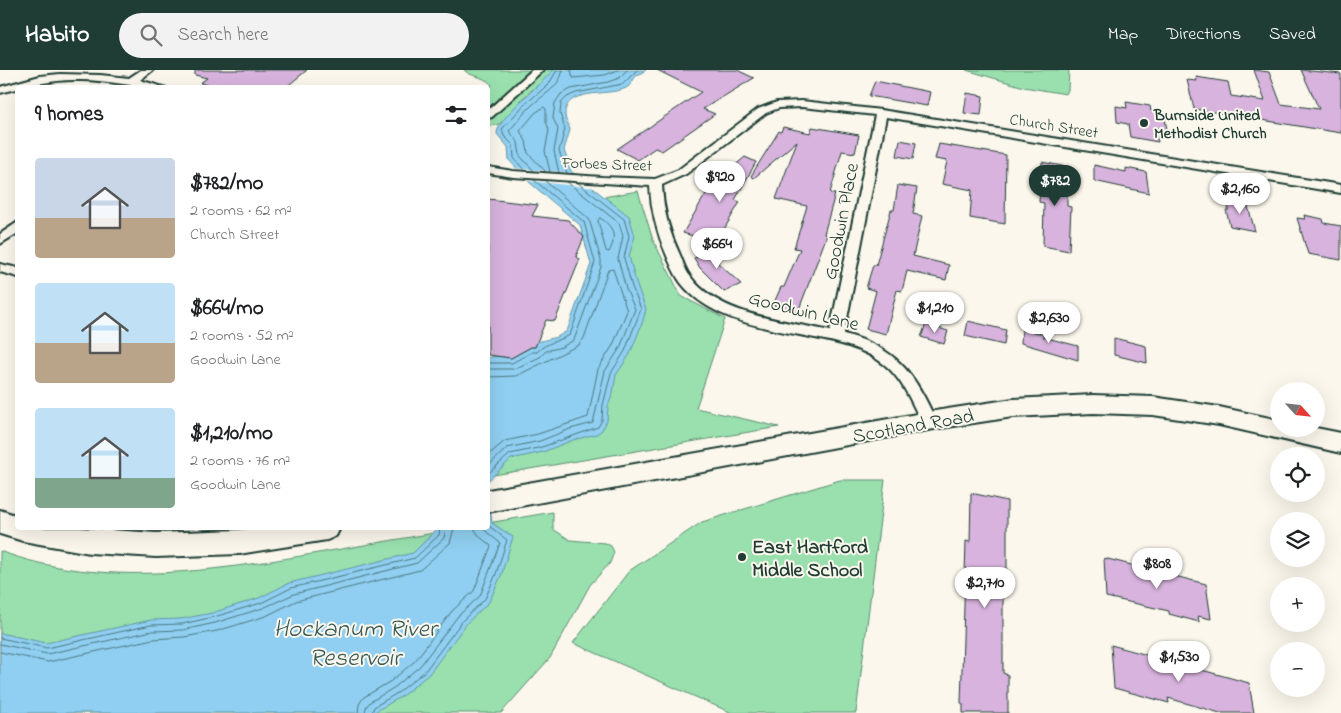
<!DOCTYPE html>
<html lang="en">
<head>
<meta charset="utf-8">
<style>
	:root { --surface:#fff; --page:#f2f2f2; --text:#202124; --muted:#757577; --accent:#1f3d34 }
	body { margin:0; font-family:"Indie Flower",sans-serif; background:var(--page); color:var(--text); height:100vh; display:flex; flex-direction:column; font-size:19px; white-space:nowrap }
	* { box-sizing:border-box; margin:0 }
	p { font-size:16px; color:var(--muted) }
	.icon { flex:none; width:28px; height:28px; fill:none; stroke:currentColor; stroke-width:2; stroke-linecap:round; stroke-linejoin:round }
	.map { position:relative; flex:1; overflow:hidden }
	.panel { position:absolute; left:15px; top:15px; width:475px; height:445px; display:flex; flex-direction:column; background:var(--surface); border-radius:5px; box-shadow:0 5px 20px #0002 }
	.panel>* { flex:none }
	.needle { width:32px; rotate:117deg }
	.controls { position:absolute; left:1270px; top:312px; display:grid; gap:10px }
	.controls a { display:grid; place-items:center; width:55px; height:55px; border-radius:50%; background:var(--surface); box-shadow:0 5px 20px #0002; font-size:25px }
	.price { position:absolute; translate:-50% -42px; padding:0 11px; border-radius:18px; background:#fff; color:#222; font-size:16px; line-height:32px; filter:drop-shadow(0 1px 2px #0008) }
	.price::after { content:''; position:absolute; left:50%; top:30px; width:15px; height:11px; margin-left:-8px; background:inherit; clip-path:polygon(0 0,100% 0,50% 100%) }
	.price.current { background:var(--accent); color:#fff }
	ul { padding:0; list-style:none }
	li { display:flex; align-items:center; gap:15px; height:125px; padding:0 20px }
	li span { display:grid; place-items:center; flex:none; width:140px; height:100px; border-radius:5px; color:#555 }
	li>.icon { margin-inline-start:auto }
	span .icon { width:60px; height:60px; fill:#fffc; stroke-width:1 }
	li b { font-size:21px }
	h2 { display:flex; justify-content:space-between; align-items:center; height:60px; padding:0 20px; font-size:21px }
	header { display:flex; align-items:center; gap:30px; box-sizing:border-box; height:70px; padding:0 25px; background:var(--accent); color:#fff }
	header strong { font-size:24px }
	nav { display:flex; gap:28px; margin-inline-start:auto; font-size:18px }
	.search { width:350px; height:45px; background:var(--page); display:flex; align-items:center; gap:12px; box-sizing:border-box; padding:0 18px; border-radius:28px; color:var(--muted); font-size:19px }
	.map>svg:first-child { display:block }
	.green { fill:#99e0ae; stroke:#5c8e71 }
	.water { fill:#90cff1; stroke:#6395a5 }
	.pier { fill:#fbf7ec }
	.lines { fill:none; stroke-linecap:round; stroke-linejoin:round }
	.shore { stroke:#4c7780; stroke-width:1 }
	.building { fill:#d7b3dd; stroke:#1f3d34 }
	.street-casing { stroke:#1f3d34; stroke-width:4 }
	.secondary-casing { stroke:#1f3d34; stroke-width:4 }
	.street { fill:#fbf7ec; fill-rule:evenodd }
	.secondary { fill:#fbf7ec; fill-rule:evenodd }
	.poi-dot { fill:#1f3d34; stroke:#fbf7ec; stroke-width:2 }
	.labels { text-anchor:middle; stroke-width:4; stroke-linejoin:round; paint-order:stroke }
	.far-poi-label { font-size:16px; font-weight:bold; fill:#1f3d34; stroke:#fbf7ec; text-anchor:start }
	.far-street-label { font-size:16px; fill:#1f3d34; stroke:#fbf7ec }
	.street-label { font-size:20px; fill:#1f3d34; stroke:#fbf7ec }
	.poi-label { font-size:20px; font-weight:bold; fill:#1f3d34; stroke:#fbf7ec; text-anchor:start }
	.near-water-label { font-size:25px; font-style:italic; fill:#365a5a; stroke:#fbf7ec }
</style>
</head>
<body>
<header>
<strong>Habito</strong>
<div class="search"><svg class="icon" aria-label="search" viewBox="0 0 24 24"><circle cx="10" cy="10" r="6"/><path d="M15 15l6 6"/></svg>Search here</div>
<nav><a>Map</a><a>Directions</a><a>Saved</a></nav>
</header>
<div class="map">
<svg width="1341" height="643" viewBox="0 0 1341 643">
	<rect width="100%" height="100%" fill="#fbf7ec"/>
	<filter id="ink" filterUnits="userSpaceOnUse"><feTurbulence type="fractalNoise" baseFrequency=".02" numOctaves="2"/><feDisplacementMap in="SourceGraphic" scale="10" xChannelSelector="R" yChannelSelector="G"/><feConvolveMatrix kernelMatrix="1 2 1 2 8 2 1 2 1" color-interpolation-filters="sRGB"/></filter>
	<g filter="url(#ink)">
		<path class="green" d="M464 0H563C548 7 533 18 521 30 514 38 509 48 499 54 495 56 492 56 488 55V21L492 15C483 5 470 7 464 0Z
			M966 0H1069L1068 20 1066 24 1024 17Z
			M638 121 653 170 681 226 725 249 696 338 779 357 488 406 607 252 580 131Z
			M840 410H885L856 643H732L573 573 629 501 702 452Z
			M553 442V459L570 470 605 473 611 476 614 482 610 493 590 515 550 588 501 643H0V481C99 519 216 501 318 483 366 475 415 466 463 458H488V453Z"/>
		<path class="water" d="M553 0H646C643 2 639 4 636 6 632 11 632 15 626 18 608 27 564 17 565 45 565 51 569 54 570 60L564 80 571 101 629 146 635 166 629 186 637 216 646 239 643 251 630 284 616 305 613 323 608 336 607 351 602 360 597 364 573 370 543 382 511 389 488 411V288L496 286 511 288 531 277H535L537 272 557 267 567 261 591 194 580 155 529 112 509 90 508 77 497 64C496 49 542 14 553 0Z
			M488 423 492 453 513 467 501 506 489 532 467 553 429 604 402 626 373 643H0V563L46 573 151 550 181 549 212 543 259 528 289 513 413 483 435 461V458H488Z"/>
		<path class="pier" d="M514 98 578 103 597 118 528 111Z"/>
		<g class="lines">
			<path class="shore" d="M571 0 573 8 605 5 618 0
				M525 101 514 88 513 75 504 66 502 59 524 35 549 14 557 0
				M534 101 520 86 518 72 509 61C516 53 522 45 530 37 542 25 559 19 563 0
				M546 102 528 83 526 71 520 61 535 43 544 37 546 39V51L549 60 545 81 550 102
				M559 103 554 81 558 59 553 48 555 33 561 24 571 19 608 12 619 8 627 0
				M567 103 559 81 565 59 560 44 561 33 567 27 576 23 623 14 637 0
				M600 148C614 156 617 168 609 182L606 181 598 151Z
				M488 293H512L532 282H537C545 273 559 271 570 265L595 192 584 152 534 110
				M488 299H514L540 287 546 281 562 277 574 270 601 197V190L589 149 544 110
				M488 307 516 306 579 275 584 268 608 200 613 199 627 241 613 275 598 299 588 347 538 364 505 371 488 385
				M488 396 507 378 540 371 570 359 593 353 605 301 620 278 635 239 626 219 618 189 623 166 619 153 567 112
				M488 404 510 384 542 377 598 357 602 350 603 335 611 303 625 281 641 239 632 217 624 188 629 166 624 149 578 113
				M0 568 47 578 151 555 182 554 214 547 261 533 291 518 415 488 439 465 440 458
				M0 574 47 584 152 561 183 560 215 553 263 538 294 524 417 493 444 468 446 458
				M0 582 48 592 153 569 184 567 217 561 266 546 296 531 420 500 450 473 454 458
				M358 643 359 634 364 627 391 611 415 591 452 541 474 521 491 476 479 466 474 458
				M365 643 366 637 370 632 395 617 420 596 458 546 480 526 500 473 482 458
				M372 643 374 637 399 622 425 601 463 550 485 529 496 504 507 470 488 455"/>
		</g>
		<path class="building" d="M195 0H307L285 18H244L225 13 218 17 200 13 207 8 195 5Z
			M657 0H737L754 8 703 39 715 44 662 81 655 78 638 90 617 79 701 22Z
			M1254 0 1269 2 1281 34 1319 39 1301 0 1341 4V63L1194 39 1187 10 1197 11 1196 7 1228 12 1231 26 1265 31Z
			M875 11 930 22 927 36 869 26Z
			M967 23 983 26 981 45 964 43Z
			M1126 32 1150 36 1151 41 1164 43 1167 60 1156 58 1158 72 1130 67 1128 54 1117 52 1116 36 1127 38Z
			M783 57 810 63 812 57 859 65 855 83 842 81 830 123 835 124 824 164 827 165 798 242 773 235 781 217H784L800 179 794 178 807 136 776 129 797 71 754 108 751 106 779 61 781 62Z
			M900 70 916 73 913 89 897 86Z
			M939 74 1006 85 1005 154 970 148 972 120 942 114 947 91 935 89Z
			M745 87 756 92 735 130 740 132 716 173 683 163 711 115 716 116 724 101 727 102Z
			M1042 92 1067 97V136L1071 137 1069 181 1043 176 1044 133 1039 132Z
			M1094 95 1126 102V98L1146 102 1149 123 1094 111Z
			M898 115 917 118 913 144 922 146 913 186 949 195 946 210 907 201 902 221 897 220 886 264 866 259 876 221 866 218 873 195H876L891 140H894Z
			M488 129 538 135 532 146 568 150 584 167 576 187 580 189 555 251 546 250 535 277H531L511 288 488 285Z
			M1226 129 1247 133 1255 161 1230 156 1226 140H1229Z
			M1304 145 1323 149 1324 153 1341 156V190L1308 184 1297 148 1305 149Z
			M725 178 718 193 741 214 724 222 700 198 694 188Z
			M968 251 1006 260 1004 275 965 266Z
			M926 254 948 261 944 274 921 267Z
			M1022 259 1043 264V267L1078 276V290L1021 273Z
			M1114 268 1146 276 1147 293 1114 285Z
			M971 423 1007 431V512H1003V603L1008 605V643H963V634L961 633 966 471 970 472Z
			M1104 488 1206 514 1211 549 1198 546 1199 552 1169 544V541L1106 527Z
			M1111 575 1249 613 1254 643H1220L1168 628 1169 633 1114 618Z"/>
		<g class="lines">
			<defs>
				<path id="street" d="M141 0H153L140 10 166 18C137 18 109 10 80 10 52 9 27 16 0 23V17L40 6 60 4 100 5 129 8Z
					M532 0H543L492 47 488 48V40Z
					M802 31 881 40 1341 115V123L886 47 844 264C897 278 914 303 936 351L933 355 928 357 923 355C912 334 904 311 885 295 861 275 829 271 800 265 759 257 708 248 681 213 675 205 671 195 667 186 657 163 651 141 650 116L513 107 488 103V97L513 101 602 107 655 109 678 100 758 39 777 32ZM802 37 875 45 830 261C786 251 718 246 690 206 685 200 683 192 680 185 669 162 663 140 662 115L686 104 766 43 779 38Z
					M18 152V163L0 174V164Z
					M0 194 18 198V207L0 202Z"/>
				<path id="secondary" d="M1093 325 1153 327 1219 337 1279 350V359L1316 358 1341 363V383L1219 355 1153 345 1093 343 1013 347 928 360 488 442V420L928 342 1013 329Z
					M0 440 18 446V458H81L156 463 239 460 255 458H340L336 466 327 470 239 484 156 487 90 483 23 471 0 464Z"/>
			</defs>
			<use href="#street" class="street-casing"/>
			<use href="#secondary" class="secondary-casing"/>
			<use href="#street" class="street"/>
			<use href="#secondary" class="secondary"/>
		</g>
	</g>
	<g class="poi-dot">
		<circle cx="1144" cy="53" r="5"/>
		<circle cx="742" cy="487" r="5"/>
	</g>
	<g class="labels">
		<g class="far-poi-label">
			<text x="1154" y="50">Burnside United<tspan x="1154" dy="18">Methodist Church</tspan></text>
		</g>
		<g class="far-street-label">
			<text transform="translate(1054 55) rotate(9)" y="6">Church Street</text>
			<text transform="translate(607 93) rotate(2)" y="6">Forbes Street</text>
		</g>
		<g class="street-label">
			<text transform="translate(840 151) rotate(-79)" y="7">Goodwin Place</text>
			<text transform="translate(804 240) rotate(14)" y="7">Goodwin Lane</text>
			<text transform="translate(913 355) rotate(-10)" y="7">Scotland Road</text>
		</g>
		<g class="poi-label">
			<text x="752" y="483">East Hartford<tspan x="752" dy="23">Middle School</tspan></text>
		</g>
		<g class="near-water-label">
			<text x="355" y="566">Hockanum River<tspan x="355" dy="29">Reservoir</tspan></text>
		</g>
	</g>
</svg>
<div class="controls">
<a><svg class="needle" viewBox="-14 -14 28 28"><path d="M0-13l5 13h-10z" fill="#e53935"/><path d="M0 13l5-13h-10z" fill="#757577"/></svg></a>
<a><svg class="icon" aria-label="locate" viewBox="0 0 24 24"><circle cx="12" cy="12" r="6"/><path d="M12 2v4M12 18v4M2 12h4M18 12h4"/></svg></a>
<a><svg class="icon" aria-label="layers" viewBox="0 0 24 24"><path d="M12 4l9 5-9 5-9-5zM3 14l9 5 9-5"/></svg></a>
<a>+</a>
<a>−</a>
</div>
<b class="price" style="left:720px;top:133px">$920</b>
<b class="price current" style="left:1055px;top:137px">$782</b>
<b class="price" style="left:1240px;top:145px">$2,160</b>
<b class="price" style="left:717px;top:200px">$664</b>
<b class="price" style="left:935px;top:264px">$1,210</b>
<b class="price" style="left:1049px;top:274px">$2,630</b>
<b class="price" style="left:1157px;top:520px">$808</b>
<b class="price" style="left:985px;top:539px">$2,710</b>
<b class="price" style="left:1179px;top:613px">$1,530</b>
<section class="panel">
<h2>9 homes<svg class="icon" aria-label="filters" viewBox="0 0 24 24"><path d="M4 7h16M4 17h16"/><circle cx="9" cy="7" r="2"/><circle cx="15" cy="17" r="2"/></svg></h2>
<ul>
<li><span style="background:linear-gradient(#c9d6e8 60%,#b9a48a 0)"><svg class="icon" aria-label="home" viewBox="0 0 24 24"><path d="M3 11l9-7 9 7M6 9v11h12V9"/></svg></span><div><b>$782/mo</b><p>2 rooms · 62 m²</p><p>Church Street</p></div></li>
<li><span style="background:linear-gradient(#bfe0f5 60%,#b9a48a 0)"><svg class="icon" aria-label="home" viewBox="0 0 24 24"><path d="M3 11l9-7 9 7M6 9v11h12V9"/></svg></span><div><b>$664/mo</b><p>2 rooms · 52 m²</p><p>Goodwin Lane</p></div></li>
<li><span style="background:linear-gradient(#bfe0f5 70%,#7fa58c 0)"><svg class="icon" aria-label="home" viewBox="0 0 24 24"><path d="M3 11l9-7 9 7M6 9v11h12V9"/></svg></span><div><b>$1,210/mo</b><p>2 rooms · 76 m²</p><p>Goodwin Lane</p></div></li>
</ul>
</section>
</div>
</body>
</html>
